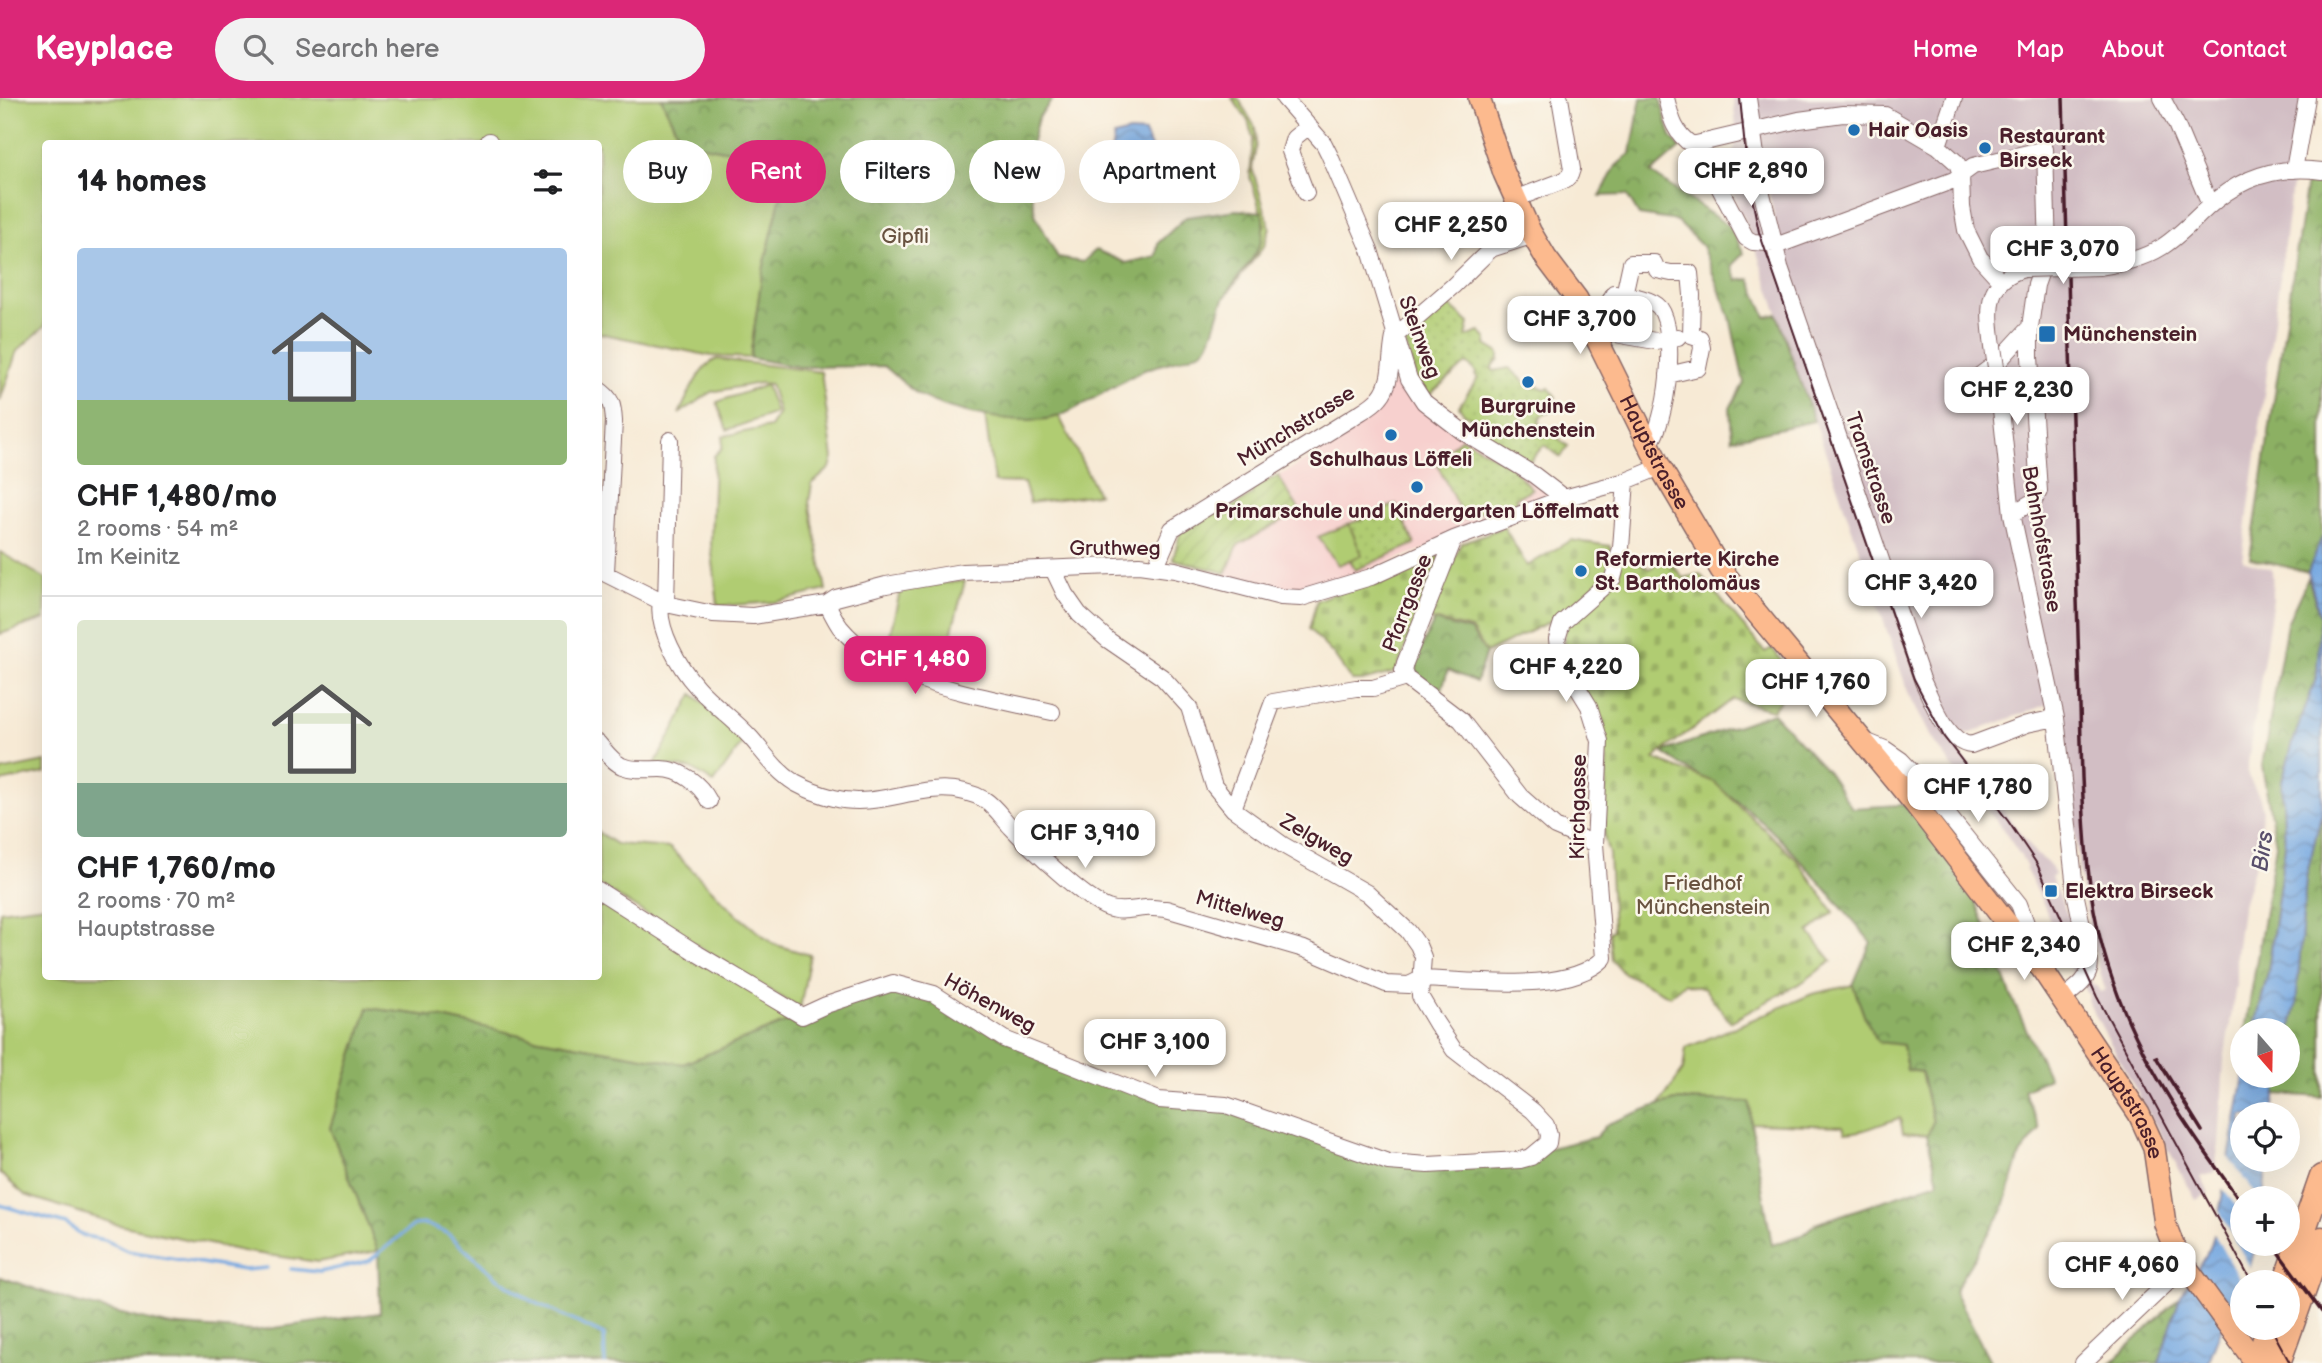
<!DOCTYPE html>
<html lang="en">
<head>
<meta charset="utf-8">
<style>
	:root { --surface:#fff; --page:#f2f2f2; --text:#202124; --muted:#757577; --line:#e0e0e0; --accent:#db2777 }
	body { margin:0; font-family:"Balsamiq Sans",sans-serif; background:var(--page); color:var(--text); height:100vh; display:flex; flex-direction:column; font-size:26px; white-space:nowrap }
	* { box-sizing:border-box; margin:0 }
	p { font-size:23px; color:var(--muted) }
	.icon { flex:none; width:38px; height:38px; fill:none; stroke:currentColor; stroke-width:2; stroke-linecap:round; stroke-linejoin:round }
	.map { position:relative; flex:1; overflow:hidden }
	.drawer { position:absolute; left:42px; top:42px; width:560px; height:840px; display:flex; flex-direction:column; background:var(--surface); border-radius:7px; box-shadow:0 7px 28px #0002 }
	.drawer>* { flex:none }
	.banner { position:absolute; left:623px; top:42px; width:665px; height:63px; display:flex; gap:14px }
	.needle { width:46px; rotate:160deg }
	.controls { position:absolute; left:2230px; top:920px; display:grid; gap:14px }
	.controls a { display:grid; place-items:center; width:70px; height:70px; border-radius:50%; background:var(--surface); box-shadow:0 7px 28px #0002; font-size:35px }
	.price { position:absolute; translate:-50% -60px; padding:0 16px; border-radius:14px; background:#fff; color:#222; font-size:23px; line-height:46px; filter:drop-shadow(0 2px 4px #0008) }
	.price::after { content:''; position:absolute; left:50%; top:42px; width:21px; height:16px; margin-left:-10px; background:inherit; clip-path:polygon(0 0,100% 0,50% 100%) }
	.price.current { background:var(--accent); color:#fff }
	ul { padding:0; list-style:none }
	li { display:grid; align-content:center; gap:14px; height:371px; padding:0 35px }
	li+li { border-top:2px solid var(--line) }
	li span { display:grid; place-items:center; height:217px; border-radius:7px; color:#555 }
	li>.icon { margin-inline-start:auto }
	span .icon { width:126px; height:126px; fill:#fffc; stroke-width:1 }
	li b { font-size:30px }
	h2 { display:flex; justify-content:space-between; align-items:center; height:84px; padding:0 35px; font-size:30px }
	.pill { padding:0 24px; border-radius:32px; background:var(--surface); box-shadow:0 7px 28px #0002; font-size:24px; line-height:63px }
	.pill.current { background:var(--accent); color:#fff }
	header { display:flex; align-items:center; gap:42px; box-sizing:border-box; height:98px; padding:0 35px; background:var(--accent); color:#fff }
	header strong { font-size:33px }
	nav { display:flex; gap:38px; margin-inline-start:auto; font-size:24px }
	.search { width:490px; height:63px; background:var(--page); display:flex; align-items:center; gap:18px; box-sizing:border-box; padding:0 24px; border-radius:38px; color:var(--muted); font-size:26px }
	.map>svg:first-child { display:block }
	.built { fill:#f7d0ce }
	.industrial { fill:#d2bec4 }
	.grass { fill:#b0cc72; stroke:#7d764e; stroke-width:2 }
	.forest { fill:url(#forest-crowns); stroke:#6b6848; stroke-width:2 }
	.cemetery { fill:url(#cemetery-stones); stroke:#7d764e; stroke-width:2 }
	.park { fill:url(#park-dots); stroke:#7d764e; stroke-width:2 }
	.garden { fill:url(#garden-furrows); stroke:#7d764e; stroke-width:2 }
	.water { fill:url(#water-waves); stroke:#606486; stroke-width:2 }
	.pier { fill:#f7ead5 }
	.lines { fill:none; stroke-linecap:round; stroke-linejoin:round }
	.stream { stroke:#76a8e1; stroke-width:3.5 }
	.minor-casing { stroke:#876666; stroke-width:18 }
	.major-casing { stroke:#876666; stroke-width:24 }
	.highway-casing { stroke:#876666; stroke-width:27 }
	.minor { stroke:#fff; stroke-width:16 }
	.major { stroke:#fcba8e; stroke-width:21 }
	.highway { stroke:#fcba8e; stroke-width:24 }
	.tram { stroke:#4a1f2b; stroke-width:2 }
	.rail { stroke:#4a1f2b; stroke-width:3.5 }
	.minor-bridge-casing { stroke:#876666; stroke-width:18; stroke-linecap:butt }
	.minor-bridge { stroke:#fff; stroke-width:16 }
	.poi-dot { fill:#1f6fb2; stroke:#fbf7ec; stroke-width:2.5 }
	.labels { text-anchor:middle; stroke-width:5; stroke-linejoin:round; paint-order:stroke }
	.poi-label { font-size:21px; font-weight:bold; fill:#4a1f2b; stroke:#fbf7ec; text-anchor:start }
	.park-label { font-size:21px; fill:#695340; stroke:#fbf7ec }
	.street-label { font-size:21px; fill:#4a1f2b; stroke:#fbf7ec }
	.water-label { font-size:23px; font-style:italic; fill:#594f6b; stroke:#fbf7ec }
</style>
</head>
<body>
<header>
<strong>Keyplace</strong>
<div class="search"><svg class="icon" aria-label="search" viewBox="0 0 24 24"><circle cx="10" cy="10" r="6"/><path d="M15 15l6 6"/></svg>Search here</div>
<nav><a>Home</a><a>Map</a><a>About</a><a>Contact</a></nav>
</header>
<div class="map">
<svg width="2322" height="1265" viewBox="0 0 2322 1265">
	<defs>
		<pattern id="forest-crowns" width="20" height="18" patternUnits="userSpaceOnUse" patternTransform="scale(1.75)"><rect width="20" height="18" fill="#8cb064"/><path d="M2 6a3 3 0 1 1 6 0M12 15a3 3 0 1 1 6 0" fill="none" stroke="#748f53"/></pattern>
		<pattern id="cemetery-stones" width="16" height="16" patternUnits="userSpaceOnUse" patternTransform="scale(1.75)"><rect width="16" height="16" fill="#b0cc72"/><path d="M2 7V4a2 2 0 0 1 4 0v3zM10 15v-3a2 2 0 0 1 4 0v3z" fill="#99af63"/></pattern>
		<pattern id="park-dots" width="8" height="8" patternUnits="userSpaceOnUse" patternTransform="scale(1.75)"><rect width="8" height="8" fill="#b0cc72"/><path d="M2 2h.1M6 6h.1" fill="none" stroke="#99af63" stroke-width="1.8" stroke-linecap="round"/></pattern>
		<pattern id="garden-furrows" width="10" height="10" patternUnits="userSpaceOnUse" patternTransform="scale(1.75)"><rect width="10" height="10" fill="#b0cc72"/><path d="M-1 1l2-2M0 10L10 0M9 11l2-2" fill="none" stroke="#99af63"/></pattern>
		<pattern id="water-waves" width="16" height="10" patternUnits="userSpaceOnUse" patternTransform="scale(1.75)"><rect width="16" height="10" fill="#76a8e1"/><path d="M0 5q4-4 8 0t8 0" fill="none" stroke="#6388b7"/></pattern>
	</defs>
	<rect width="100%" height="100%" fill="#fbf7ec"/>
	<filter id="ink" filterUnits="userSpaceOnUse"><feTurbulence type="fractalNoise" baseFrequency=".0143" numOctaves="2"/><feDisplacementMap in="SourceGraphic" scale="14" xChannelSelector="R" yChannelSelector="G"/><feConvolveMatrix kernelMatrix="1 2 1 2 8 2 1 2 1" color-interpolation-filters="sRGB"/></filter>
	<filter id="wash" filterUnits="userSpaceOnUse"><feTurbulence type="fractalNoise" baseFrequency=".00686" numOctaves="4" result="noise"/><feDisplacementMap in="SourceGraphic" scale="28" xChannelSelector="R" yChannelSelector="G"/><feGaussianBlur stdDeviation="1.57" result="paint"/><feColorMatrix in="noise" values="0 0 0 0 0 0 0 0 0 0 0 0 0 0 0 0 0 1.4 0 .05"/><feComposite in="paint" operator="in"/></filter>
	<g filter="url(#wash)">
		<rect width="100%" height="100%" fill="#f7ead5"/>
		<path class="built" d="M1409 281 1424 304 1564 400 1301 496 1224 480 1238 447 1300 413 1278 378 1319 355 1317 349 1392 286Z"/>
		<path class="industrial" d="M1733 0H1743L1755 82 1938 622 1957 651 2036 756 2050 767 2055 777 2051 779 2068 818 2073 817 2082 864 2094 889 2096 887 2100 894 2105 893 2088 824 2079 773 2061 601 1966 637 1950 627 1925 579 1784 164 1748 0H2307L2294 72 2242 462 2272 471 2273 501 2248 665V678L2260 700 2263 713 2254 771 2242 810 2236 856V887L2224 963 2219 1047 2214 1075 2201 1079 2209 1095 2196 1102 2087 902 2089 898 2077 875 2074 877 2067 865 2043 805 2025 770 2027 769 2024 763 2000 727 1971 694 1932 641 1908 594 1756 152 1743 117H1739L1734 94 1738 93 1733 55 1737 41Z"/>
		<path class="grass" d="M0 0H661L682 44 735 54 773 80 781 97 762 177 750 260 711 258 599 235 598 46H46L45 228 17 253 0 303Z
			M1232 0H1238L1255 29 1256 49 1252 70 1270 129 1264 148 1225 199 1265 127 1250 79 1253 40 1248 23Z
			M717 261 821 274 833 360 830 370 812 386 809 404 826 492 776 504 718 508 711 446 714 358 722 350 723 338 770 329 779 315 770 286 760 285 711 294 679 316C688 298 698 269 717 261Z
			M766 287 776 315 727 332 717 304Z
			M985 317 1024 321 1059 318 1098 396 1030 405 1024 385 994 384Z
			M1349 426 1362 457 1338 467 1318 439Z
			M0 454 46 481 45 521 0 536Z
			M965 483 940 579 907 569 885 558 901 489Z
			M693 596 745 641 714 685 692 671 655 666Z
			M45 664V675L0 684V673Z
			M598 734 616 746 670 750 737 817 773 846 810 857 800 911 599 787Z
			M599 797 797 920 683 966 534 940 438 919 368 910 330 1030 378 1153 318 1164 247 1154 119 1127 25 1097 0 1075V813L45 807 46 878H598Z
			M1853 887 1865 920 1903 947 1907 972 1921 974 1933 1024 1927 1037 1903 1035 1900 1020C1881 1025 1864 1035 1845 1035L1843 1028 1751 1025 1750 1005 1680 1002 1659 1007 1683 972 1686 950 1812 896Z"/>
		<path class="forest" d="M661 0H1054L1038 20 1026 66 1035 116 1058 160 1083 164 1096 152 1126 165 1156 158 1158 145 1186 119 1236 112 1262 114C1270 154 1242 168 1225 199 1217 214 1216 235 1206 249 1198 259 1157 266 1142 273 1115 286 1090 305 1062 317 1030 330 951 315 921 298 908 291 896 277 884 268L799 269 750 260 762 177 781 97 773 80 735 54 682 44Z
			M1641 0H1660L1671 39 1680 50 1651 75 1730 129 1744 155 1732 167 1737 182 1750 181 1766 219 1777 216 1814 323 1732 341 1730 310 1744 285 1730 219 1702 148 1677 123 1639 117 1627 97 1600 98 1616 68 1631 55Z
			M2307 83 2322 86V439L2308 474 2250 460Z
			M2308 480 2320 519 2317 578 2295 638 2282 683 2285 748 2268 873 2254 933H2245L2276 746 2262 668 2287 525Z
			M1434 523 1471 533 1486 555 1476 584 1448 572 1442 591H1439L1417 577 1416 562Z
			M1773 615 1828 674 1852 710 1915 706 1962 767 2015 907 2049 980 2024 992 2040 1031 2020 1057 2003 1112 1954 1193 1991 1265H0V1179L77 1205 167 1227 253 1233 380 1215 378 1153 330 1030 368 910 438 919 534 940 683 966 797 920 893 885 917 890 1004 941 1159 1002 1226 1007 1388 1064 1486 1065 1596 1039 1607 1026 1652 1009 1680 1002 1750 1004 1751 1025 1772 1147 1802 1137 1815 1126 1938 1084 1927 1037 1933 1024 1921 974 1907 972 1903 947 1878 944 1865 920 1853 887 1871 844C1829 796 1789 743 1738 704 1714 685 1686 672 1662 654Z
			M2322 713V999L2275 996 2279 978H2287V944L2296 908 2306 780Z
			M2180 1199 2159 1265H2111Z"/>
		<path class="cemetery" d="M1504 429 1527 468 1571 442 1610 448 1612 455V470L1563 517 1486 555 1471 531 1429 521 1461 445Z
			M1624 455 1650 471 1665 457 1683 480 1700 476 1765 554 1772 550 1792 577 1780 604 1772 612 1733 601 1661 654 1654 661 1714 684 1797 762 1834 814 1809 834 1832 863 1804 883 1730 924 1705 891 1684 885 1670 898 1622 874 1612 862 1609 834 1613 832 1609 756 1604 739 1607 662 1565 556 1564 544 1566 527Z
			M1436 457H1441L1396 574 1362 583H1352L1333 556 1309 531 1317 502Z"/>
		<path class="park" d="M1443 202 1469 225 1466 239 1480 234 1487 241 1486 247 1499 255V261L1491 270 1494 273 1509 270 1532 290 1535 287 1545 291 1549 290 1556 299 1549 305 1555 311 1541 318 1539 325 1568 348 1561 359 1544 347 1530 363H1528L1481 335 1484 326 1464 316 1459 308 1478 280 1475 277 1477 275 1467 265 1429 297 1418 287 1403 238Z
			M1462 340 1510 368 1532 391 1515 400 1519 407 1508 412 1503 404 1464 421 1435 362Z
			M1396 406 1415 446 1355 472 1350 462 1362 457 1349 426Z"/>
		<path class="garden" d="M1278 378 1300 413 1238 447 1226 475 1173 461 1181 432 1209 416 1222 415 1252 397 1253 389Z"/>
		<path class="water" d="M1129 34 1145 35 1152 52 1144 70 1125 68 1111 54 1114 38Z
			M2322 439V713L2306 780 2296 908 2287 944V933H2254L2268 875 2285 748 2282 683 2295 638 2317 578 2320 519 2308 474Z
			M2244 978H2279L2272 1017H2242V1062H2267L2263 1101H2242V1146H2256L2246 1185H2242V1196L2220 1234 2208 1265H2159L2180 1199 2210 1150 2217 1127Z"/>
		<path class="pier" d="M2225 1054 2260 1101H2242V1116L2220 1087Z
			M2217 1109 2253 1175 2250 1185H2242V1187L2212 1132Z"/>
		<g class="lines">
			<path class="stream" d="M0 1107 66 1126 84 1138 105 1142 127 1153 244 1172 267 1170
				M291 1171 320 1174 369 1163 414 1127 425 1126 447 1135 496 1179 530 1202 604 1237 605 1265"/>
		</g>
	</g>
	<g filter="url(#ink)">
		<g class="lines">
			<defs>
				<path id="minor" d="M1284 0 1324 46 1329 56 1370 152 1409 281 1424 304 1463 334 1534 377 1564 400
					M1666 0C1671 20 1674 35 1692 47L1799 22 1843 16 1885 17 1938 48 1957 65 1961 76 1962 109 1966 132 1980 160 2000 182
					M1748 0 1761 92 1780 169 1923 584C1933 604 1946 644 1971 647L2027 626 2056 620
					M2162 0 2176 26 2210 107
					M489 46V43
					M1938 48 1954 0
					M2294 72 2307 0
					M1718 87 1746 140 1753 144 1781 146 1954 82 1973 68 2045 51 2048 153 2036 187 2030 229V259L2039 393 2034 403 2012 416
					M1306 95 1290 53 1294 40 1309 28
					M1515 101 1565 82 1570 77 1572 71 1560 0
					M2100 169C2122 165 2143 161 2162 149 2179 138 2193 123 2207 110 2239 80 2278 67 2322 73
					M1624 197 1631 165H1654L1657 172 1671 175H1690L1692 197 1691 237 1700 240 1702 250 1698 270 1668 277
					M1604 234V215L1614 195C1626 197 1652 200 1660 210 1678 235 1667 324 1649 347
					M1593 237 1604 234 1655 243 1678 239
					M1993 249C1989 214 1983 182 2024 171
					M1998 283 2012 416 2056 620 2076 799 2090 865C2090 882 2075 891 2062 901
					M1971 284 1998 264 2030 229
					M598 291C612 300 613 307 614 323L606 474
					M1454 441 1405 565 1403 573 1406 580 1461 622 1520 698 1555 729 1595 746
					M1156 468 1172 431 1353 319C1362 313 1373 308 1380 299 1394 283 1389 255 1395 235L1401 233 1453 188 1491 151 1525 140 1530 133
					M598 472 666 506 713 516 753 518 827 506 836 500 886 487 962 474 1139 467 1175 472 1281 499 1301 500 1371 479 1454 441 1564 400 1626 383 1660 369
					M661 503C656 530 679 569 697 589 713 607 734 621 751 640 765 656 776 673 795 685 806 691 822 697 834 700 886 714 933 673 985 702 995 708 1003 721 1011 729 1029 748 1086 803 1108 810 1120 815 1133 811 1145 810 1152 809 1159 811 1166 811L1304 851 1386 886 1409 887 1421 881C1469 882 1569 897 1604 860L1595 746 1600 643 1589 608 1559 559 1557 541 1562 525 1613 480 1621 450 1626 383
					M666 506 670 342
					M827 506C831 513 835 522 840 529 889 588 982 597 1052 614
					M1865 643 1885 651 1901 662 1920 682 2019 806 2031 839V857
					M598 645C605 653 613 664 622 668 634 673 648 671 661 671 681 671 700 686 709 703
					M1233 711 1273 604 1356 590H1373L1406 580
					M598 792 698 856 802 918 826 907 893 885 934 896 1004 941 1159 1002 1226 1007 1388 1064 1428 1067 1520 1062 1531 1059 1548 1045 1549 1037 1546 1027 1533 1013 1454 952 1436 925 1420 898 1423 859 1418 847 1408 833 1367 795 1283 747 1233 711 1214 688 1189 609 1162 579 1108 542 1079 516 1065 496 1053 471
					M2083 1265 2184 1169"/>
				<g id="major">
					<path id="s1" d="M1479 0 1504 75 1530 133 1546 160 1577 201 1660 369 1721 472 1915 706 2042 871 2139 1016 2154 1049 2165 1126 2176 1155 2256 1265"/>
				</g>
				<path id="highway" d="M2285 1185 2322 1079
					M2257 1265 2269 1230
					M2278 1265 2322 1141"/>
			</defs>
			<use href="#minor" class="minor-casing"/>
			<use href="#major" class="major-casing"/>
			<use href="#highway" class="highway-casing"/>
			<use href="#minor" class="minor"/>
			<use href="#major" class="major"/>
			<use href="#highway" class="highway"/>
			<path class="tram" d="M1740 0 1748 81 1759 134 1914 581 1944 639 2008 723 2037 766 2097 899 2252 1185
				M2271 1230 2290 1265"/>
			<path class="rail" d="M2063 0 2082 679C2084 723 2086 768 2094 812 2115 927 2174 1013 2242 1105
				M2156 959 2202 1033
				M2272 1146 2322 1214"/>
			<defs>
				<path id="minor-bridge" d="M2024 171 2100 169
					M1993 249 1998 283"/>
			</defs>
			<use href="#minor-bridge" class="minor-bridge-casing"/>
			<use href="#minor-bridge" class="minor-bridge"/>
		</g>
	</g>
	<g class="poi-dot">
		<circle cx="1854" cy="32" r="7"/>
		<circle cx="1985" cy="50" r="7"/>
		<rect x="2038" y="227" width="18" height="18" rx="3.5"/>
		<circle cx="1528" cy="284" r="7"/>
		<circle cx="1391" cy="337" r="7"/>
		<circle cx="1417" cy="389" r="7"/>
		<circle cx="1581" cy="473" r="7"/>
		<rect x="2044" y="786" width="14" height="14" rx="3.5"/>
	</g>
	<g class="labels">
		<g class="poi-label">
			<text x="1868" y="39">Hair Oasis</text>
			<text x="1999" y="45">Restaurant<tspan x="1999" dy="24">Birseck</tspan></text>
			<text x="2063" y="243">Münchenstein</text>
			<text x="1528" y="315" text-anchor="middle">Burgruine<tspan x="1528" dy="24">Münchenstein</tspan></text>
			<text x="1391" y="368" text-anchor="middle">Schulhaus Löffeli</text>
			<text x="1417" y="420" text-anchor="middle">Primarschule und Kindergarten Löffelmatt</text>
			<text x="1595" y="468">Reformierte Kirche<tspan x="1595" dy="24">St. Bartholomäus</tspan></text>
			<text x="2065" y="800">Elektra Birseck</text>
		</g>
		<g class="park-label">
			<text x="905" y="145">Gipfli</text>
			<text x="1703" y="792">Friedhof<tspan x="1703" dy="24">Münchenstein</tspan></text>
		</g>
		<g class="street-label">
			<text transform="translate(1420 239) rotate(70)" y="7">Steinweg</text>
			<text transform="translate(1296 328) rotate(-32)" y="7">Münchstrasse</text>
			<text dy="7" stroke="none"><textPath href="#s1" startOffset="397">Hauptstrasse</textPath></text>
			<text transform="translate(1871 370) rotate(71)" y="7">Tramstrasse</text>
			<text transform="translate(2042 441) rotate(80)" y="7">Bahnhofstrasse</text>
			<text x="1115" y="457">Gruthweg</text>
			<text transform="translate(1407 505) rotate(-69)" y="7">Pfarrgasse</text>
			<text transform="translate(1578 709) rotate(-89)" y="7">Kirchgasse</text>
			<text transform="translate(1317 741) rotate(30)" y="7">Zelgweg</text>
			<text transform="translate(1240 811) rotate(16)" y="7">Mittelweg</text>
			<text transform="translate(990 905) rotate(29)" y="7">Höhenweg</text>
			<text dy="7" stroke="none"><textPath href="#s1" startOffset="1204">Hauptstrasse</textPath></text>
		</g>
		<g class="water-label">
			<text transform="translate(2262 753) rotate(-82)" y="8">Birs</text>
		</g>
	</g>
</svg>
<div class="controls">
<a><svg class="needle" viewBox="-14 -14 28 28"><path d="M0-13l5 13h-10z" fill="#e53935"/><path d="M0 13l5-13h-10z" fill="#757577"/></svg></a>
<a><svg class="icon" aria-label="locate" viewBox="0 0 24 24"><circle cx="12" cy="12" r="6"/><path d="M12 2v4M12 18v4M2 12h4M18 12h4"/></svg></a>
<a>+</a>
<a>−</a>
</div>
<b class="price" style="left:1751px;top:110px">CHF 2,890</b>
<b class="price" style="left:1451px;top:164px">CHF 2,250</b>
<b class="price" style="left:2063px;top:188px">CHF 3,070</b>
<b class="price" style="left:1580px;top:258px">CHF 3,700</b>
<b class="price" style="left:2017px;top:329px">CHF 2,230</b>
<b class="price" style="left:1921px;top:522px">CHF 3,420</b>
<b class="price current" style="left:915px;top:598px">CHF 1,480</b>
<b class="price" style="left:1566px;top:606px">CHF 4,220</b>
<b class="price" style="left:1816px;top:621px">CHF 1,760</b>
<b class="price" style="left:1978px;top:726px">CHF 1,780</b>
<b class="price" style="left:1085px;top:772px">CHF 3,910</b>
<b class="price" style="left:2024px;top:884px">CHF 2,340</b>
<b class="price" style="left:1155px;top:981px">CHF 3,100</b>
<b class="price" style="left:2122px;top:1204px">CHF 4,060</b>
<div class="banner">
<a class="pill">Buy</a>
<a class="pill current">Rent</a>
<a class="pill">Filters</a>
<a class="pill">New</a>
<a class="pill">Apartment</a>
</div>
<section class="drawer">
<h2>14 homes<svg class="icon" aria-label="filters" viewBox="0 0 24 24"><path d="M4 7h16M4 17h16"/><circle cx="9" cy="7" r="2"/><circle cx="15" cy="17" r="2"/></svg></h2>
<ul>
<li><span style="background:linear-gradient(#a9c7e8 70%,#8fb573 0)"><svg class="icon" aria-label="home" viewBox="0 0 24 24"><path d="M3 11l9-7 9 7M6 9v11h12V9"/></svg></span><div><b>CHF 1,480/mo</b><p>2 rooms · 54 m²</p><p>Im Keinitz</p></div></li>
<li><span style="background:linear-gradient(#dfe7d0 75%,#7fa58c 0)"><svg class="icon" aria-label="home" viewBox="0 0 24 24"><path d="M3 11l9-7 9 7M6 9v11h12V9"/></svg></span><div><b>CHF 1,760/mo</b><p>2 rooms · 70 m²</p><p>Hauptstrasse</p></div></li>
</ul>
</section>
</div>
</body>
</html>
